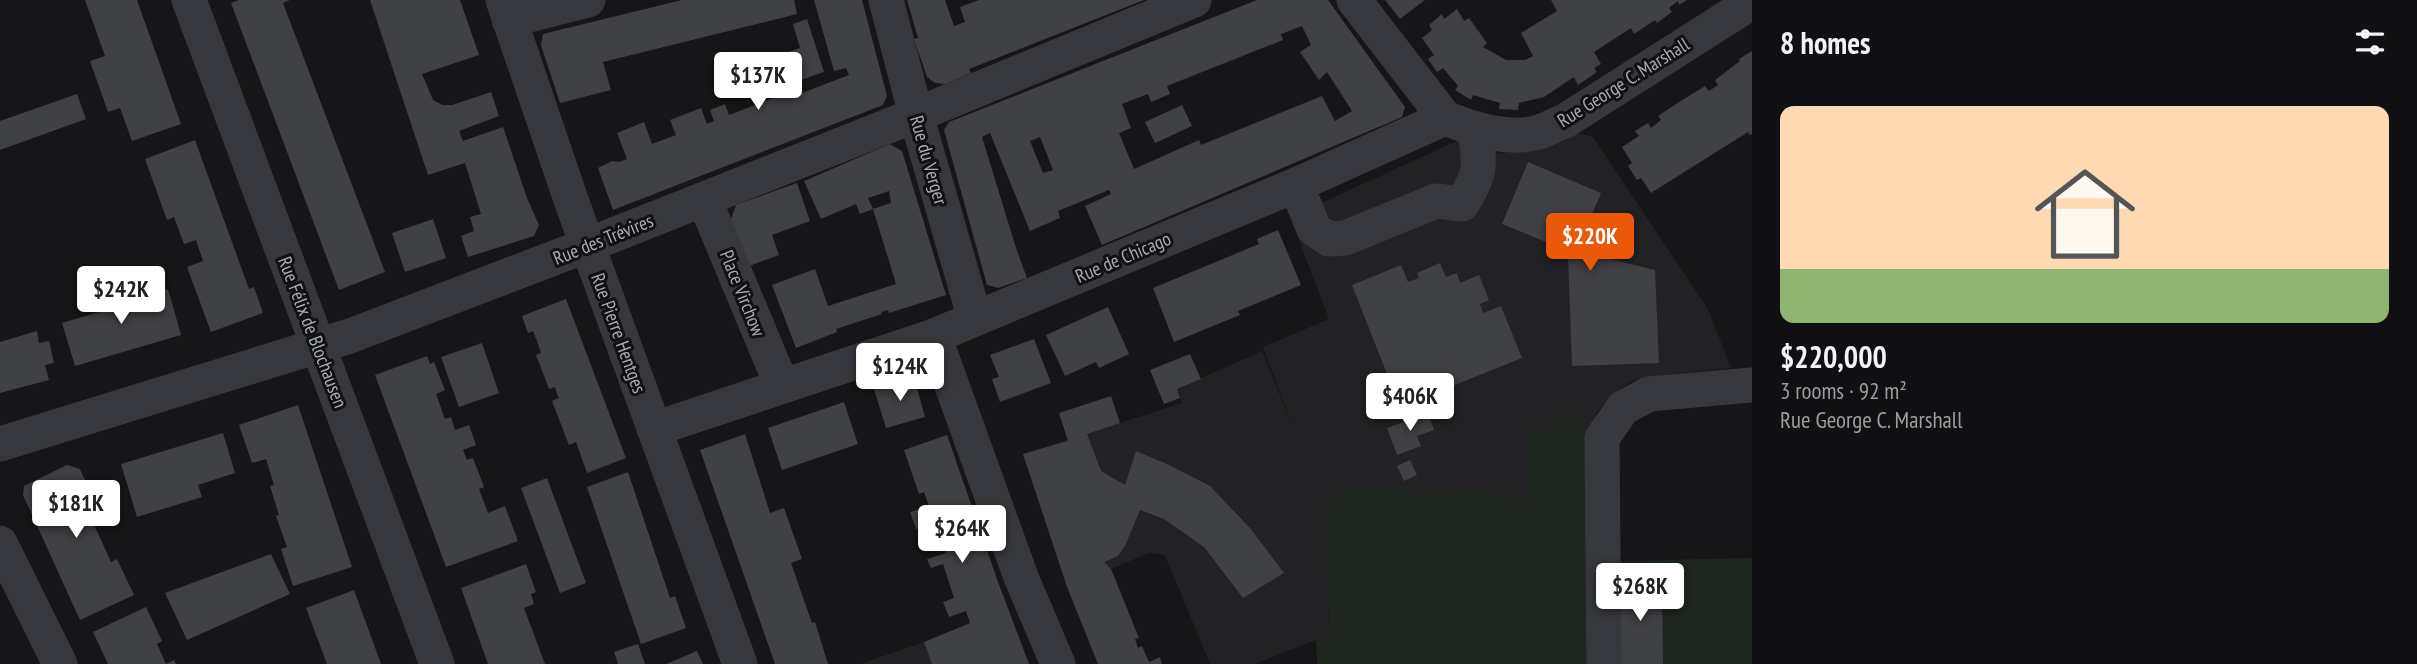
<!DOCTYPE html>
<html lang="en">
<head>
<meta charset="utf-8">
<style>
	:root { --surface:#101012; --page:#19191b; --text:#f1f3f6; --muted:#9c9d9f; --line:#303032; --accent:#ea580c }
	body { margin:0; font-family:"PT Sans Narrow",sans-serif; background:var(--page); color:var(--text); height:100vh; display:flex; flex-direction:column; font-size:26px; white-space:nowrap }
	* { box-sizing:border-box; margin:0 }
	p { font-size:23px; color:var(--muted) }
	.icon { flex:none; width:38px; height:38px; fill:none; stroke:currentColor; stroke-width:2; stroke-linecap:round; stroke-linejoin:round }
	.map { position:relative; flex:1; overflow:hidden }
	.sheet { display:flex; flex-direction:column; background:var(--surface); width:665px }
	.sheet>* { flex:none }
	.price { position:absolute; translate:-50% -60px; padding:0 16px; border-radius:7px; background:#fff; color:#222; font-size:23px; line-height:46px; filter:drop-shadow(0 2px 4px #0008) }
	.price::after { content:''; position:absolute; left:50%; top:42px; width:21px; height:16px; margin-left:-10px; background:inherit; clip-path:polygon(0 0,100% 0,50% 100%) }
	.price.current { background:var(--accent); color:#fff }
	ul { padding:0; list-style:none }
	li { display:grid; align-content:center; gap:14px; height:371px; padding:0 28px }
	li+li { border-top:2px solid var(--line) }
	li span { display:grid; place-items:center; height:217px; border-radius:14px; color:#555 }
	li>.icon { margin-inline-start:auto }
	span .icon { width:126px; height:126px; fill:#fffc; stroke-width:1 }
	li b { font-size:30px }
	h2 { display:flex; justify-content:space-between; align-items:center; height:84px; padding:0 28px; font-size:30px }
	main { display:flex; flex:1; min-height:0 }
	.map>svg:first-child { display:block }
	.built { fill:#222225 }
	.green { fill:#1e261f }
	.building { fill:#404145; fill-rule:evenodd }
	.lines { fill:none; stroke-linecap:round; stroke-linejoin:round }
	.minor { stroke:#37383d; stroke-width:35 }
	.labels { text-anchor:middle; stroke-width:6; stroke-linejoin:round; paint-order:stroke }
	.street-label { font-size:19px; fill:#a8adb8; stroke:#111113 }
</style>
</head>
<body>
<main>
<div class="map">
<svg width="1752" height="664" viewBox="0 0 1752 664">
	<rect width="100%" height="100%" fill="#161618"/>
	<path class="built" d="M1578 133 1593 137 1708 309 1731 368 1672 374 1629 382 1598 410 1590 432 1587 502 1326 510 1329 635 1255 664H1210L1165 555 1149 553 1068 587 1023 454 1182 403 1177 389 1262 351 1295 432 1263 347 1329 319 1290 217 1459 140 1488 155 1553 145Z
		M1008 609 1029 664H860L924 642Z"/>
	<path class="green" d="M1569 409 1590 432 1591 664H1317L1316 640 1329 635 1326 510 1346 482 1526 497 1528 432Z
		M1752 558V664H1619L1618 561Z"/>
	<path class="building" d="M85 0H137L181 124 132 141 120 108 108 112 90 61 105 56Z
		M239 0H290L283 3 385 272 339 290 231 3Z
		M370 0H460L479 55 422 74 433 100 442 105H452L491 92 499 116 459 131 463 141 503 127 527 198 539 225 534 236 468 257 461 236 474 231 470 217 481 214 465 163 428 175Z
		M682 0H794L797 14 603 62 611 90 560 103 541 45 543 34Z
		M814 0H862L887 96 883 105 613 210 598 168 612 161 619 162 627 159 617 133 644 122 652 144 676 135 670 120 701 108 707 124 714 121 710 110 725 104 729 115 789 92 776 56 800 48 793 24 807 19 824 72 798 81 802 93 849 75 846 68 834 71Z
		M907 0H945L954 26 965 22 960 7 979 0H1144L969 69 971 73 945 84 935 83 927 77 914 39 918 38Z
		M1257 0H1328L1405 107 1402 117 1102 245 1085 206 1111 194 1109 190 1058 211 1060 218 1030 231 990 133 982 137 1016 248 1027 278 998 288 987 285 944 130 949 122ZM1302 26 1311 45 1300 52 1319 80 1327 72 1352 111 1335 121 1322 96 1201 145 1199 140 1134 169 1119 133 1131 128 1122 104 1148 94 1151 102 1170 94 1167 86 1283 40 1281 34ZM1040 137 1053 170 1043 173 1030 141Z
		M1385 0H1425L1400 19Z
		M1551 0H1687L1679 5 1678 1 1669 8 1672 12 1657 23 1655 20 1634 34 1631 28 1594 52 1601 64 1594 68 1597 72 1578 85 1574 77 1544 97 1519 103 1518 110 1499 109 1500 103 1473 95 1471 100 1455 90 1458 86 1443 68 1437 72 1428 59 1434 55 1422 38 1432 30 1429 25 1442 14 1444 19 1457 9 1464 21 1469 18 1487 43 1483 47 1506 60H1525L1533 56 1521 33 1557 11Z
		M1752 51V134L1750 135 1748 132 1651 193 1641 178 1637 180 1628 166 1632 163 1622 147 1639 136 1635 131 1648 123 1651 128 1661 120 1658 116 1676 104 1705 86 1709 91 1718 85 1715 80 1740 61 1739 59Z
		M77 94 86 119 0 150V121Z
		M1182 105 1192 126 1155 143 1145 122Z
		M195 140 249 289 254 287 263 313 211 332 187 267 203 261 196 240 184 244 174 217 167 220 145 159Z
		M890 144 902 151 946 295 889 313 888 310 881 312 882 314 836 329 837 332 796 348 772 285 815 269 828 306 896 284 873 209 891 203 889 191 868 198 873 209 860 214 856 204 821 219 804 181Z
		M1528 162 1601 193 1588 224 1590 245 1598 256 1655 270 1659 363 1572 366 1568 257 1563 249 1502 224Z
		M797 183 810 221 772 235 779 255 749 266 730 222 736 205Z
		M433 219 446 258 405 272 392 233Z
		M1278 230 1301 285 1238 311 1240 315 1174 342 1153 288 1259 244 1257 239Z
		M1440 263 1446 277 1457 273 1460 283 1479 275 1489 300 1480 304 1483 313 1501 306 1522 358 1400 407 1352 285 1401 265 1408 282 1419 278 1417 273Z
		M168 289 181 335 75 366 62 323 99 312 95 299 125 290 128 301Z
		M566 299 626 458 587 473 576 442 569 445 552 401 559 398 557 394 555 387 549 389 536 355 541 353 537 341 533 331 528 333 522 316Z
		M1108 307 1129 354 1099 368 1096 362 1065 376 1046 335Z
		M37 331 39 343 49 341 54 363 45 365 49 380 0 393V342Z
		M1034 339 1051 383 1000 402 992 379 999 377 990 355Z
		M482 343 499 393 459 407 441 357Z
		M1190 354 1201 379 1177 389 1180 398 1164 404 1150 370Z
		M427 356 430 364 434 362 445 390 436 394 445 419 451 417 455 430 469 425 476 445 463 450 467 460 473 458 484 487 479 489 488 513 505 506 518 541 446 567 375 375Z
		M914 377 925 417 886 428 874 389Z
		M1111 396 1120 423 1087 434 1101 471 1125 485 1136 451 1167 464 1210 486 1250 528 1284 573 1243 598 1204 547 1164 519 1140 510 1125 546 1118 556 1104 562 1111 569 1139 638 1135 639 1138 648 1142 646 1149 662 1160 657 1162 664H1098L1067 587 1023 454 1068 441 1059 413Z
		M844 402 858 444 782 470 768 428Z
		M298 405 352 567 293 586 281 549 287 547 276 516 279 515 270 486 274 485 266 459 252 463 239 425Z
		M1428 413 1434 430 1417 436 1421 446 1397 455 1387 428Z
		M223 433 235 473 198 485 202 497 137 517 121 464Z
		M745 434 770 513 784 508 802 559 791 563 812 623 815 622 828 664H775L700 450Z
		M947 435 998 582 1029 664H932L924 642 970 623 966 611 949 617 943 602 954 598 943 564 931 568 927 559 946 553 935 523 916 529 910 512 929 506 924 492 919 494 904 450Z
		M1410 460 1417 475 1404 481 1397 466Z
		M67 465 80 469 88 487 100 483 107 500 87 509 111 562 117 559 134 595 80 620 23 495 24 486Z
		M628 472 670 598 675 596 686 628 641 644 587 487Z
		M547 478 586 583 560 593 521 488Z
		M271 554 290 594 187 640 165 593Z
		M526 564 536 592 531 594 534 604 524 608 545 664H488L461 588Z
		M1618 582H1662L1663 664H1619Z
		M354 590 381 664H327L306 608Z
		M146 607 162 641 157 644 166 664 174 660 176 664H108L93 632Z
		M638 644 645 664H618L614 652Z
		M697 651 703 664H666Z"/>
	<g class="lines">
		<path class="minor" d="M189 0 437 664
			M503 0 571 200 740 664
			M886 0 916 115 975 319
			M1354 0 1445 118
			M509 20 588 0
			M1445 118C1473 129 1508 141 1539 132 1548 129 1556 124 1565 121L1752 2
			M1296 185 1314 229 1329 239 1345 238 1436 201 1462 204C1482 172 1480 166 1475 130
			M704 199 782 386
			M934 336 1021 577 1058 664
			M654 429 934 336 1296 185 1445 118
			M0 444 350 336 588 245 916 115 1194 0
			M0 543 60 664
			M1604 664 1602 438 1623 408 1649 394 1752 385"/>
	</g>
	<g class="labels">
		<g class="street-label">
			<text transform="translate(1623 82) rotate(-32)" y="7">Rue George C. Marshall</text>
			<text transform="translate(929 160) rotate(74)" y="7">Rue du Verger</text>
			<text transform="translate(603 239) rotate(-22)" y="7">Rue des Trévires</text>
			<text transform="translate(1123 257) rotate(-23)" y="7">Rue de Chicago</text>
			<text transform="translate(743 293) rotate(68)" y="7">Place Virchow</text>
			<text transform="translate(313 332) rotate(69)" y="7">Rue Félix de Blochausen</text>
			<text transform="translate(619 333) rotate(70)" y="7">Rue Pierre Hentges</text>
		</g>
	</g>
</svg>
<b class="price" style="left:758px;top:112px">$137K</b>
<b class="price current" style="left:1590px;top:273px">$220K</b>
<b class="price" style="left:121px;top:326px">$242K</b>
<b class="price" style="left:900px;top:403px">$124K</b>
<b class="price" style="left:1410px;top:433px">$406K</b>
<b class="price" style="left:76px;top:540px">$181K</b>
<b class="price" style="left:962px;top:565px">$264K</b>
<b class="price" style="left:1640px;top:623px">$268K</b>
</div>
<section class="sheet">
<h2>8 homes<svg class="icon" aria-label="filters" viewBox="0 0 24 24"><path d="M4 7h16M4 17h16"/><circle cx="9" cy="7" r="2"/><circle cx="15" cy="17" r="2"/></svg></h2>
<ul>
<li><span style="background:linear-gradient(#ffd9b3 75%,#8fb573 0)"><svg class="icon" aria-label="home" viewBox="0 0 24 24"><path d="M3 11l9-7 9 7M6 9v11h12V9"/></svg></span><div><b>$220,000</b><p>3 rooms · 92 m²</p><p>Rue George C. Marshall</p></div></li>
</ul>
</section>
</main>
</body>
</html>
